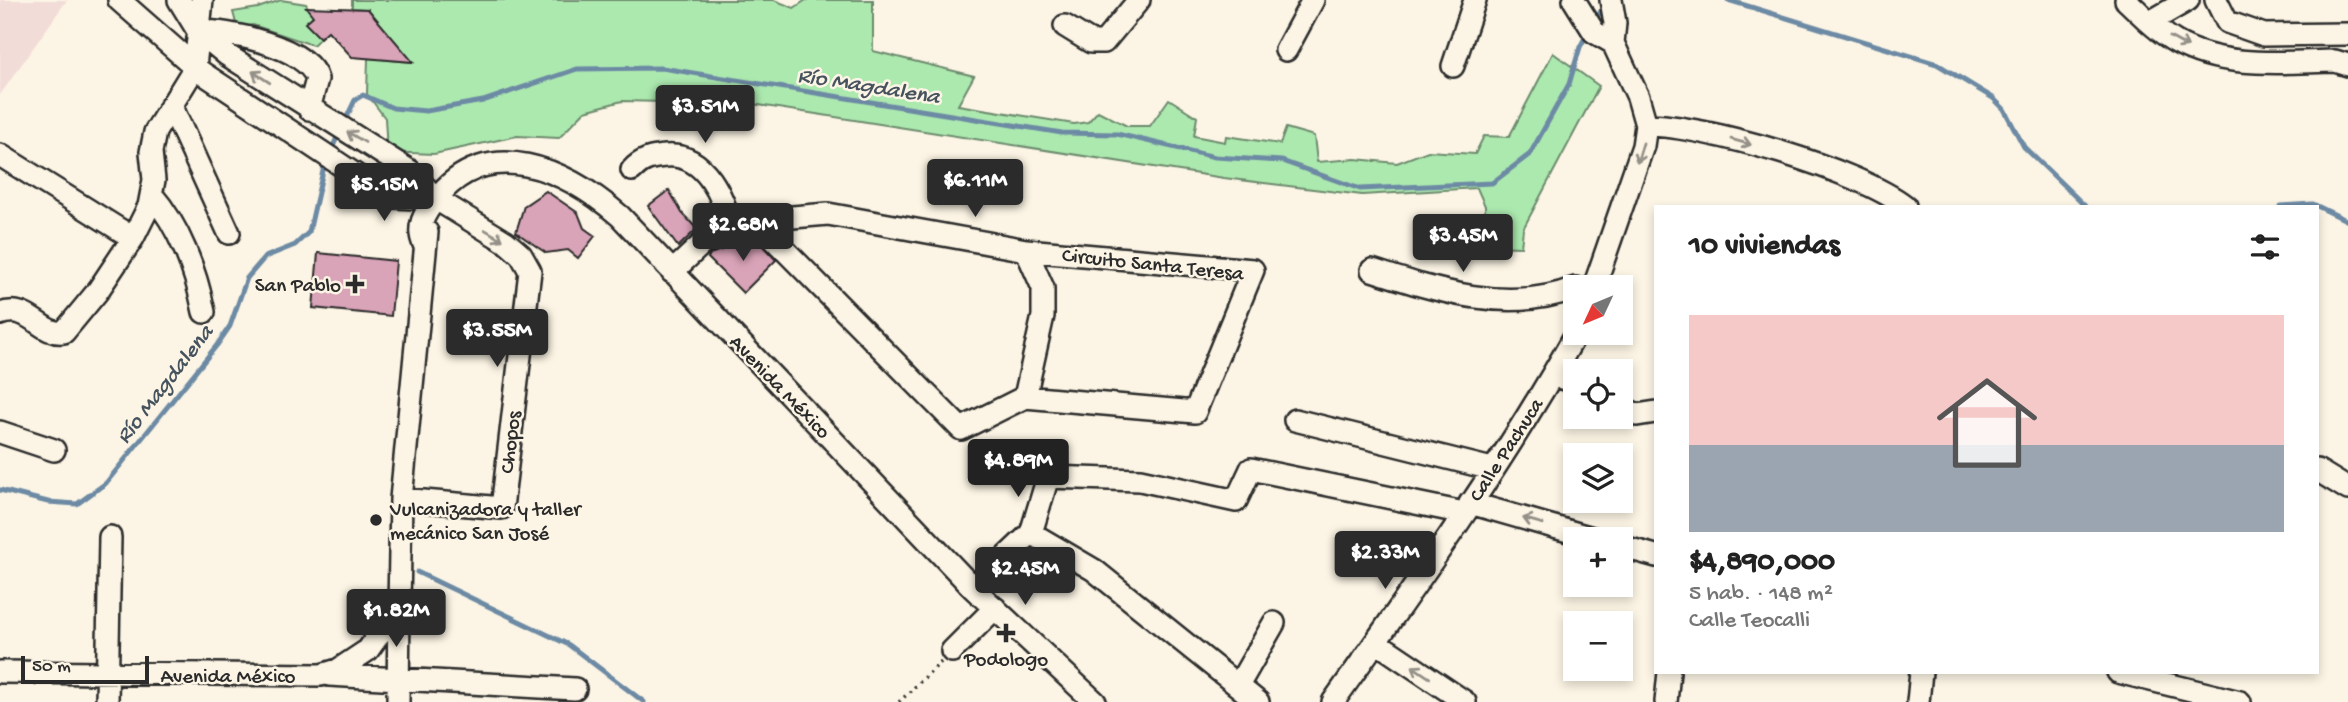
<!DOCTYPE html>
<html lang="es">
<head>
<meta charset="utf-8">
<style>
	:root { --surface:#fff; --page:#f2f2f2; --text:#222; --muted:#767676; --accent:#2b2b2b }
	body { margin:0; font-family:"Gochi Hand",sans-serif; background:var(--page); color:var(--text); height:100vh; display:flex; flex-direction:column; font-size:26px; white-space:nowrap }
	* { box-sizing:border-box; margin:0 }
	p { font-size:23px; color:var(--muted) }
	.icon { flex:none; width:38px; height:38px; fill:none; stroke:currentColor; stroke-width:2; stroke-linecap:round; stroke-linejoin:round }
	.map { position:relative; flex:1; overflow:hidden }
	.sheet { position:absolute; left:1654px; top:205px; width:665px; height:469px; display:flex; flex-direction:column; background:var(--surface); border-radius:0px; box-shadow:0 4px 10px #0003 }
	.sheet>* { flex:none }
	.needle { width:46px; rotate:226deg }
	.buttons { position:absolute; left:1563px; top:275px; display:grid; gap:14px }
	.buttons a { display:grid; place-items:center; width:70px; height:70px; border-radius:0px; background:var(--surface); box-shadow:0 4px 10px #0003; font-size:35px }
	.scale { position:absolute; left:21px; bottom:18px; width:128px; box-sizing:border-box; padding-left:7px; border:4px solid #2b2b2b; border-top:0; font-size:19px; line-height:24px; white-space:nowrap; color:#2b2b2b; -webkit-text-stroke:5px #fcf5e5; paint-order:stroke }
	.price { position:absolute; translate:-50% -60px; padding:0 16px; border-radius:7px; background:var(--accent); color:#fff; font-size:23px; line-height:46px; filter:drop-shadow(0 2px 4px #0008) }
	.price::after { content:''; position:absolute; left:50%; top:42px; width:21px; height:16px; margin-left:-10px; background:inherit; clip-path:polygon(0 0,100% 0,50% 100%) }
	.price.on { background:#222; color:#fff }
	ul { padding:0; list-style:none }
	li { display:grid; align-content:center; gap:14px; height:371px; padding:0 35px }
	li span { display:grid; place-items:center; height:217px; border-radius:0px; color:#555 }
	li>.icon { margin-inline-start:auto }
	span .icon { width:126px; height:126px; fill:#fffc; stroke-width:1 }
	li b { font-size:30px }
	h2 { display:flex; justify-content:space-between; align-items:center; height:84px; padding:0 35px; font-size:30px }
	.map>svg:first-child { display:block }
	.built { fill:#f2dcd8 }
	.green { fill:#ace9af; stroke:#6c8a6d; stroke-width:2 }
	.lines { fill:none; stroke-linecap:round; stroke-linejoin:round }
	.stream { stroke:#6d8aa4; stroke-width:5 }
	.building { fill:#d9a3b8; stroke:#2b2b2b; stroke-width:2 }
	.minor-casing { stroke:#2b2b2b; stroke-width:26 }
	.path { stroke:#2b2b2b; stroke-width:3.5; stroke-dasharray:2 5; stroke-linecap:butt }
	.minor { stroke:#fcf5e5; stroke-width:21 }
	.oneway { stroke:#949088 }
	.poi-dot { fill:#2b2b2b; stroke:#fcf5e5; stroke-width:2.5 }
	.labels { text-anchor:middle; stroke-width:5; stroke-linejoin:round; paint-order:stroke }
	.street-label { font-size:21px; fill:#2b2b2b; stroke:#fcf5e5 }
	.poi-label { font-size:21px; fill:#2b2b2b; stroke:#fcf5e5; text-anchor:end }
	.water-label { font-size:23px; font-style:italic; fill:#46535e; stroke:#fcf5e5 }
</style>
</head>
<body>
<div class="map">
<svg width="2348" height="702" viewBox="0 0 2348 702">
	<rect width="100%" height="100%" fill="#fcf5e5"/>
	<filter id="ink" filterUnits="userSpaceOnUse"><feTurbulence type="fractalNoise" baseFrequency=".0143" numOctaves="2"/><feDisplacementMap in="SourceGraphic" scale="14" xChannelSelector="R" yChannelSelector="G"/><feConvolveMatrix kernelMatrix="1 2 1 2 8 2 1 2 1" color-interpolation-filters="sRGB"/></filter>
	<g filter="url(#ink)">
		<path class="built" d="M0 0H67L0 95Z"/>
		<path class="green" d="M281 0 306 4 313 16 306 23 320 38 313 45 253 25 237 27 233 12 258 8Z
			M352 0H774L794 8 806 0H873V51L974 76 958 105 1074 124 1088 122 1098 111 1127 126H1150L1169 99 1197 117 1194 136 1225 142 1226 136 1280 144 1286 128 1314 136 1317 162 1355 159 1397 163 1428 151 1475 154 1484 136 1509 137 1553 53 1599 86 1523 229 1521 247 1486 246 1485 206 1477 188 1362 195 1224 178 752 104 622 101 585 111 559 138 517 136 434 154 387 152 385 118 367 94 368 58 412 62 368 9 352 8Z"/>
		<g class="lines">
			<path class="stream" d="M1728 0 1937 64 1993 98 2004 109 2024 147 2085 206
				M1594 23 1605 4
				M343 125 355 100 363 95 393 108 426 111 483 101 577 69 662 68 1062 133 1117 134 1215 157 1282 161 1360 189 1492 183 1530 154 1569 84 1580 47 1587 34
				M330 153 339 133
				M2280 206 2313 204 2348 221
				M0 490 48 502 77 504 106 483 217 345 230 326 247 278 265 257 295 245 309 232 325 162
				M417 572 569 645 644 702"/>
		</g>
		<path class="building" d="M306 7 368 9 413 62 352 57 328 31 320 38 305 23 313 16Z
			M669 190 682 213 697 229 678 247 648 206Z
			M546 191 578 213 584 228 595 236 578 258 568 250 546 253 516 232 524 206Z
			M749 240 759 242 776 260 743 293 708 258 710 254Z
			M318 253 396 261 391 316 313 308Z"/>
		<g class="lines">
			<defs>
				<path id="minor" d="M119 0 201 72 374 187 394 197 436 199
					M179 0 198 31 227 55 410 171 436 199 506 242 521 255 530 271 502 508 401 499
					M1574 0 1594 32 1613 43
					M2126 0C2141 14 2157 31 2176 42 2224 69 2281 62 2335 61L2348 65
					M2216 0 2227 22 2264 35 2348 34
					M2150 22 2188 0
					M1065 26 1091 42H1104L1139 0
					M198 31C228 30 308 47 317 79L309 109
					M1286 50 1313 0
					M1453 66 1475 0
					M171 105 229 233
					M1646 125C1705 125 1859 170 1905 206
					M0 155 133 238
					M632 170C642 159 652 157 666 156 706 153 724 198 732 231
					M152 195C179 226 196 271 204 312
					M424 244C416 227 424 214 435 200 487 132 567 170 620 216L973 588 1095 702
					M1372 270C1437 291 1508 314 1575 288
					M672 272 703 243 732 231 781 218 828 214 1026 250 1253 270 1195 412 1025 397 961 429 758 223
					M1594 287 1643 146 1646 125 1638 97 1613 43 1615 23 1611 0
					M0 314C30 303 40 336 64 332L97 292 133 238 149 206 154 180 151 152 155 132 195 67 202 0
					M1554 375 1575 383
					M1025 397 1043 316V288L1026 250
					M1620 406 1637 415 1656 412
					M1295 420 1492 469
					M0 432 54 450
					M2317 470 2348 489
					M1470 503 1596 539
					M1031 533 1048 477 1140 480 1236 501 1251 469 1464 513
					M1031 533 1094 570 1258 702
					M1620 546 1656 556
					M973 588 1031 533
					M1376 642 1465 702
					M952 651 995 608
					M0 672 321 675 338 670 368 650 399 606 401 499 427 232
					M2118 672 2240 702
					M329 675 575 689
					M1239 684 1274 623
					M107 702 110 537
					M398 702 399 606
					M1333 702C1418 582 1505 461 1577 332
					M1666 702 1669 672
					M1918 702 1921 672"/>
			</defs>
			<use href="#minor" class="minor-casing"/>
			<path class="path" d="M899 702 941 662"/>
			<use href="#minor" class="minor"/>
		</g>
		<defs><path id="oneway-shaft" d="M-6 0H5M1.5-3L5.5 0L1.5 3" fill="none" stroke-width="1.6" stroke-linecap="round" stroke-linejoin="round" transform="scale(1.75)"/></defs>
		<g class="oneway">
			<use href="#oneway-shaft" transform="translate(2179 42) rotate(29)"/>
			<use href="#oneway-shaft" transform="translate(261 77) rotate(-147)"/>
			<use href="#oneway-shaft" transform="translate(356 137) rotate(-149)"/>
			<use href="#oneway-shaft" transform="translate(1741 142) rotate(16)"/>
			<use href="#oneway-shaft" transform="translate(1640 153) rotate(107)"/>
			<use href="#oneway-shaft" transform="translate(494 235) rotate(31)"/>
			<use href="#oneway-shaft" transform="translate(1533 521) rotate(-164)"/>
			<use href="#oneway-shaft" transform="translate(1421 672) rotate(-146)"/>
		</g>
	</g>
	<g class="poi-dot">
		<path d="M351.5 273.5h7v7h7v7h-7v7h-7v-7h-7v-7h7z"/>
		<circle cx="376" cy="520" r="7"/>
		<path d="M1002.5 622.5h7v7h7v7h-7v7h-7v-7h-7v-7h7z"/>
	</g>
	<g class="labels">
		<g class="street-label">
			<text transform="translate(1153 263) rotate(6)" y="7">Circuito Santa Teresa</text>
			<text transform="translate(781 386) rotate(46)" y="7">Avenida México</text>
			<text transform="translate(509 442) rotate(-83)" y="7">Chopos</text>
			<text transform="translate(1505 449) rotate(-57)" y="7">Calle Pachuca</text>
			<text x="228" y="682">Avenida México</text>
		</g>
		<g class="poi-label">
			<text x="341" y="291">San Pablo</text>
			<text x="390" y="515" text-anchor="start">Vulcanizadora y taller<tspan x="390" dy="24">mecánico San José</tspan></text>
			<text x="1006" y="665" text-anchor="middle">Podologo</text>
		</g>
		<g class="water-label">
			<text transform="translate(869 84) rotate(9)" y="8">Río Magdalena</text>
			<text transform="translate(163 383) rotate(-52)" y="8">Río Magdalena</text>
		</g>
	</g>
</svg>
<div class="buttons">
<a><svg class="needle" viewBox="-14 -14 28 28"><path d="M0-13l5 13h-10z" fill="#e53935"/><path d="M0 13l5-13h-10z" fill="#767676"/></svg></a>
<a><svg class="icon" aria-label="locate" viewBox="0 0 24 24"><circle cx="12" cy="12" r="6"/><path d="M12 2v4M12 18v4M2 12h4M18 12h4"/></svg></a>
<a><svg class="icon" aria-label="layers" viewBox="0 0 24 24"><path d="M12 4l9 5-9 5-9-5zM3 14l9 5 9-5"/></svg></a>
<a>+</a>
<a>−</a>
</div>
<div class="scale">50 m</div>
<b class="price" style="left:705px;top:145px">$3.51M</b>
<b class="price" style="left:975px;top:219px">$6.11M</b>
<b class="price" style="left:384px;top:223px">$5.15M</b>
<b class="price" style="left:743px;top:263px">$2.68M</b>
<b class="price" style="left:1463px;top:274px">$3.45M</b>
<b class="price" style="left:497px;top:369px">$3.55M</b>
<b class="price on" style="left:1018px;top:499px">$4.89M</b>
<b class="price" style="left:1385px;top:591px">$2.33M</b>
<b class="price" style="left:1025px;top:607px">$2.45M</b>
<b class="price" style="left:396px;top:649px">$1.82M</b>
<section class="sheet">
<h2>10 viviendas<svg class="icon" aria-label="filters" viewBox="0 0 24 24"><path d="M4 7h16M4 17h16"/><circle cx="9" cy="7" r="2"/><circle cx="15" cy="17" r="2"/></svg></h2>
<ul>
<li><span style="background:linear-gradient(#f6c9c9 60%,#9aa5b1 0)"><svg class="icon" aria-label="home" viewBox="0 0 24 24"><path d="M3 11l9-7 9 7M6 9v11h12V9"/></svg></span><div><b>$4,890,000</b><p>5 hab. · 148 m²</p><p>Calle Teocalli</p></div></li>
</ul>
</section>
</div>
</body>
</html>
